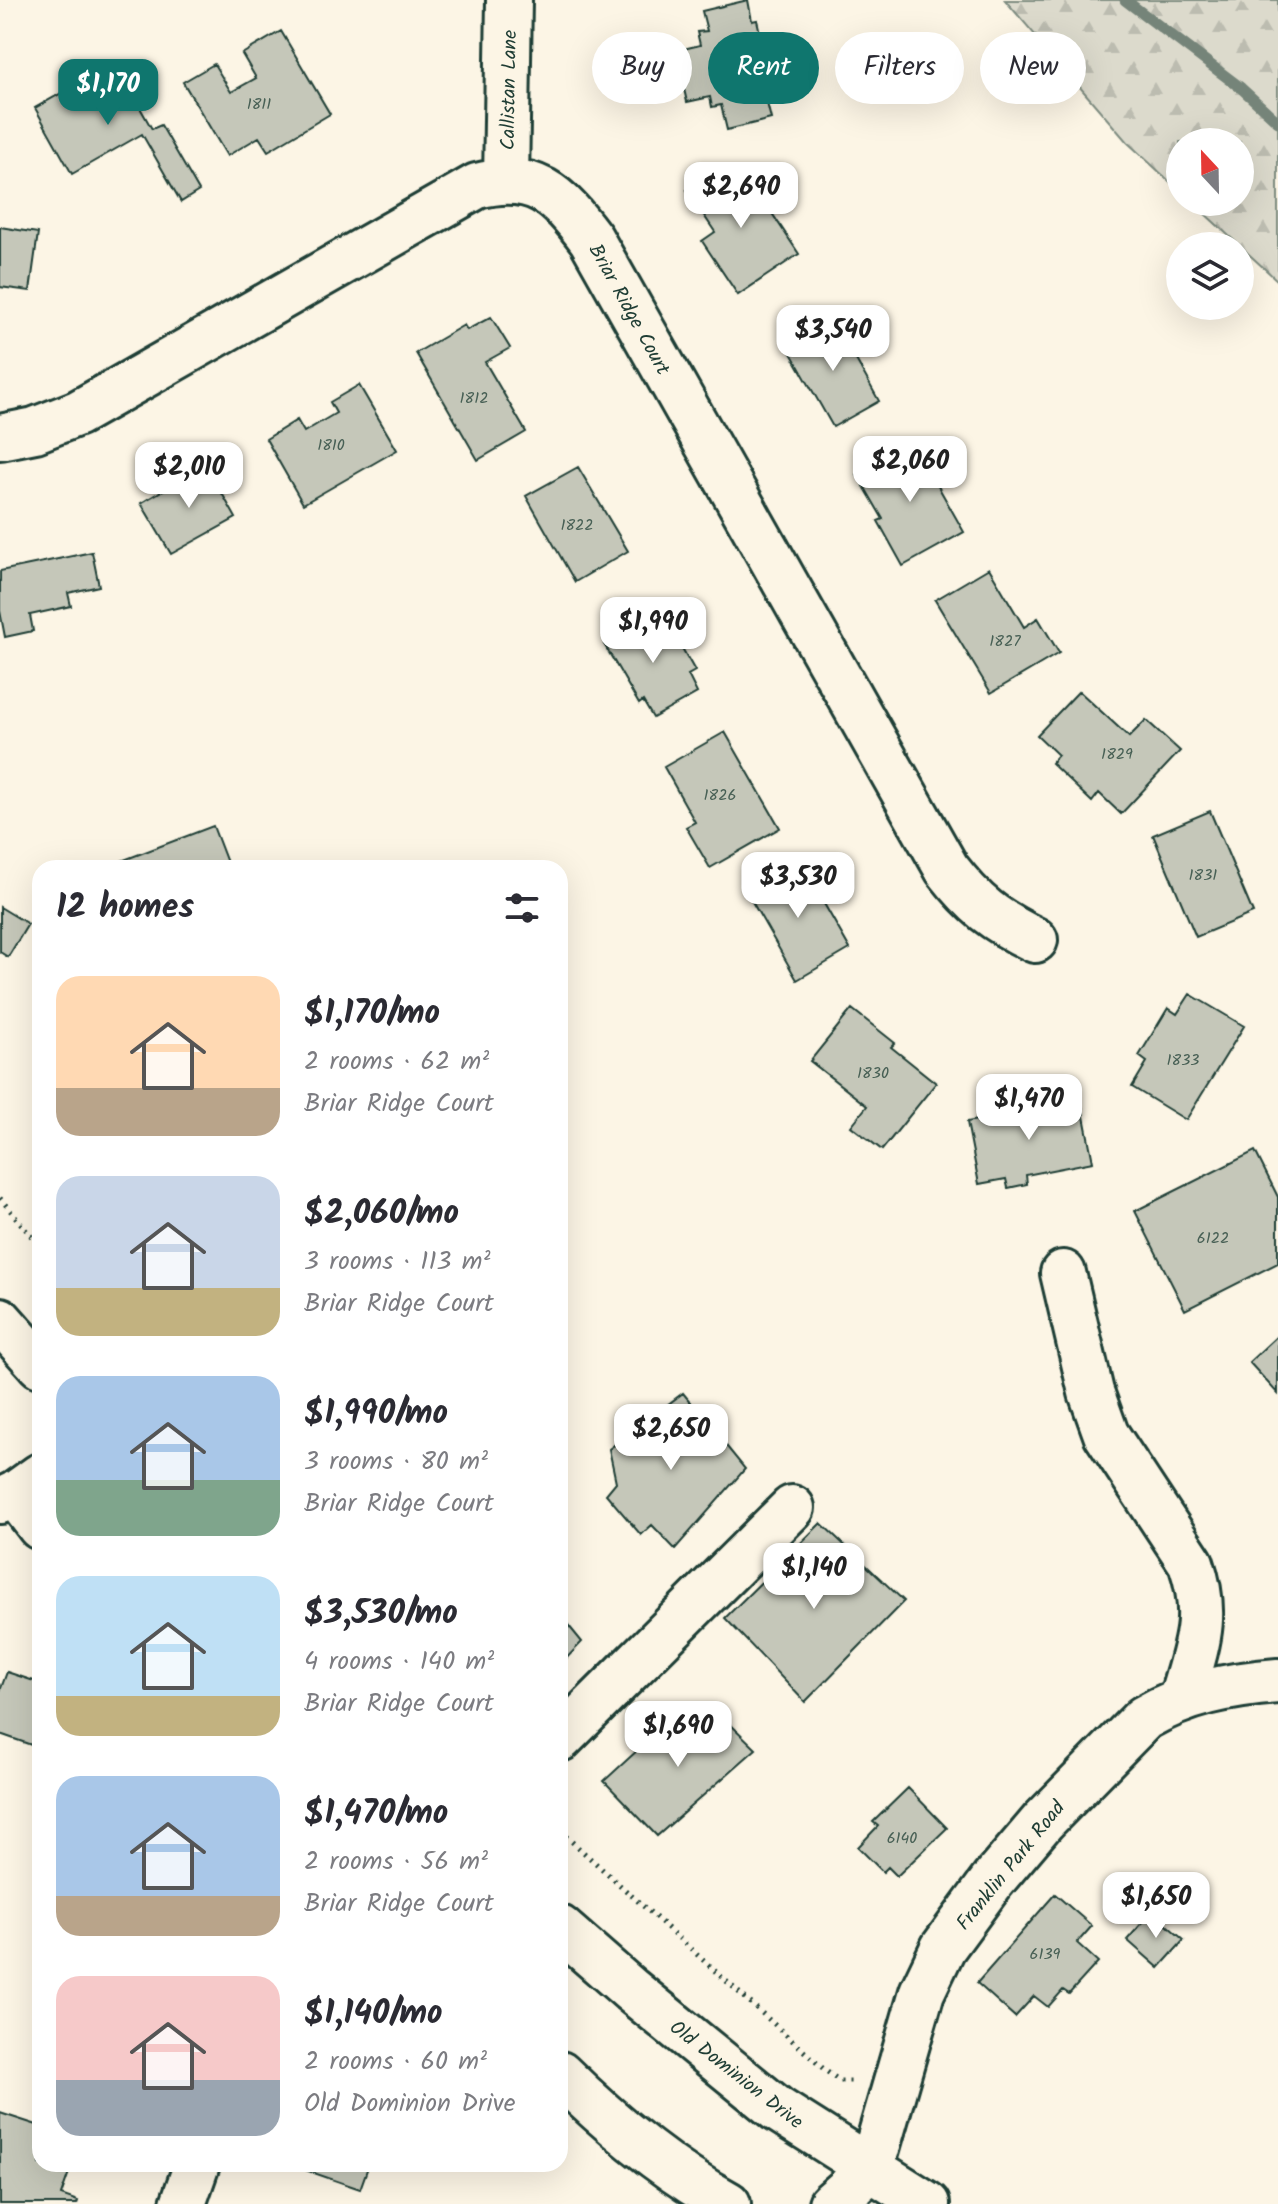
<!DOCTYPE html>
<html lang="en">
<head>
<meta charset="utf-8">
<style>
	:root { --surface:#fff; --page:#f7f7f7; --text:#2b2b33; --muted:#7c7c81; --accent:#0f766e }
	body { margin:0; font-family:Kalam,sans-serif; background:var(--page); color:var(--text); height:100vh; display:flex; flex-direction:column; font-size:30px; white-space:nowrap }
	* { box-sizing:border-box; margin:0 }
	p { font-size:26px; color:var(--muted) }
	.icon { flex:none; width:44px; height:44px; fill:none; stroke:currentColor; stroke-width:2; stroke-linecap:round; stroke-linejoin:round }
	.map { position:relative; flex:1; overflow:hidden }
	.sheet { position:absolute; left:32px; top:860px; width:536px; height:1312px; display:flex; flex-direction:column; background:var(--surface); border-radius:24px; box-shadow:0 8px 32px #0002 }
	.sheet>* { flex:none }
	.top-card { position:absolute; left:592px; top:32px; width:566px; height:72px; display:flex; gap:16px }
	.needle { width:52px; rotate:338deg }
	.tools { position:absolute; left:1166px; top:128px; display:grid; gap:16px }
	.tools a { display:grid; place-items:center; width:88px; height:88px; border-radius:50%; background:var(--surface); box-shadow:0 8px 32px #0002; font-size:40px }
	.price { position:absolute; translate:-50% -68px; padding:0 18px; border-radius:16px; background:#fff; color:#222; font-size:26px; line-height:52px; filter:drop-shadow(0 2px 4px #0008) }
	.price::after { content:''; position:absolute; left:50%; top:48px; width:24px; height:18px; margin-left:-12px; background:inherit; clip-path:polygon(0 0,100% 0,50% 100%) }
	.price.active { background:var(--accent); color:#fff }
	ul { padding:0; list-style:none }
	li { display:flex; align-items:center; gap:24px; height:200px; padding:0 24px }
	li span { display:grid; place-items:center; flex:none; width:224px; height:160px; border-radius:24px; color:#555 }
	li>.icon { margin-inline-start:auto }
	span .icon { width:96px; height:96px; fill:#fffc; stroke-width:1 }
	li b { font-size:34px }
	h2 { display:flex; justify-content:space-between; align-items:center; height:96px; padding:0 24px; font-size:34px }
	.chip { padding:0 28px; border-radius:36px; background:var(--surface); box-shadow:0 8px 32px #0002; font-size:28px; line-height:72px }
	.chip.active { background:var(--accent); color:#fff }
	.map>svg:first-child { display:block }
	.forest { fill:url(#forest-firs); stroke:#7e8c80; stroke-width:2 }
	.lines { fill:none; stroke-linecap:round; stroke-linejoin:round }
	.stream { stroke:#758479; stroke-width:11 }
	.building { fill:#c5c7b9; stroke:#1f3d34; stroke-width:2 }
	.minor-casing { stroke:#1f3d34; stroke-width:50 }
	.major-casing { stroke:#1f3d34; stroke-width:50 }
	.path { stroke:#1f3d34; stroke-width:5; stroke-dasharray:2 6; stroke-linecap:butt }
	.minor { stroke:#fcf5e5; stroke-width:44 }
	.major { stroke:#fcf5e5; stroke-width:44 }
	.labels { text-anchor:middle; stroke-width:7; stroke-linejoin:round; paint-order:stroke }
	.number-label { font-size:16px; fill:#486055 }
	.street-label { font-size:20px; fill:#1f3d34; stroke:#fcf5e5 }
</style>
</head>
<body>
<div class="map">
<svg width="1278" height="2204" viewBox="0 0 1278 2204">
	<defs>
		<pattern id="forest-firs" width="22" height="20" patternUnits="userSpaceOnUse" patternTransform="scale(2)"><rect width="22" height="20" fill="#dcdacc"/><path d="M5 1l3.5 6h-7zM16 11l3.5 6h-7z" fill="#bcbcb0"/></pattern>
	</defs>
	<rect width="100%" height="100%" fill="#fcf5e5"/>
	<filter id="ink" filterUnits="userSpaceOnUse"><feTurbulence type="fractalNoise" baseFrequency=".0125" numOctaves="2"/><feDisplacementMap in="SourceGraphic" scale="16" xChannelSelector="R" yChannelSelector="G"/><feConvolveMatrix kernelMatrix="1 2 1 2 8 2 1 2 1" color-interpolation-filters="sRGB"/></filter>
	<g filter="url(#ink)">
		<path class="forest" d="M1005 0H1278V281L1192 202H1240V142H1180V191L1127 142Z"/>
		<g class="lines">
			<path class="stream" d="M1125 0 1241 88 1278 122"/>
		</g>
		<path class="building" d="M748 0 752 21 757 20 774 93 765 95 771 119 727 130 721 105 712 107 710 97 687 102 675 51 700 45 697 32 707 31 702 11Z
			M281 31 330 114 268 151 259 137 227 156 183 82 214 64 231 92 256 78 242 54Z
			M115 63 152 129 161 125 199 191 181 202 142 134 72 174 35 108Z
			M716 171 725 184 744 171 799 254 738 295 702 241 715 232 687 190Z
			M0 227 38 233 30 291 0 287Z
			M491 317 510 348 485 362 526 432 478 460 416 353 464 325 467 330Z
			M834 320 879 401 833 427 787 346Z
			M359 385 397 450 303 504 266 439 297 420 304 432 336 413 330 402Z
			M913 442 964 532 903 566 878 521 883 519 857 474Z
			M206 465 236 518 171 554 141 503Z
			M578 467 628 551 575 582 526 496Z
			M92 552 99 586 68 593 71 606 30 615 33 631 5 637 0 611V571Z
			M989 568 1024 627 1038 618 1059 653 991 693 935 600Z
			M661 611 695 671 688 675 697 693 653 718 643 701 639 704 604 644Z
			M1079 691 1129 737 1146 720 1180 751 1121 814 1099 793 1092 802 1051 763 1058 755 1037 735Z
			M725 732 780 828 710 868 686 827 695 822 664 767Z
			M1210 811 1253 913 1196 937 1153 835Z
			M213 826 229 868H109L108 866Z
			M799 860 850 949 797 980 746 891Z
			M0 907 28 924 8 957 0 952Z
			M1190 994 1244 1026 1186 1120 1132 1087 1147 1062 1139 1056 1168 1008 1177 1014Z
			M852 1009 895 1043 891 1047 936 1083 882 1150 851 1126 867 1106 810 1061Z
			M1049 1100 1050 1107 1081 1101 1093 1162 1026 1175 1027 1184 1008 1188 1006 1179 979 1184 967 1122 998 1116 996 1109Z
			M1255 1151 1278 1197V1263L1185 1310 1135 1211Z
			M1278 1335V1394L1249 1362Z
			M683 1393 745 1469 675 1549 652 1525 641 1535 606 1494 616 1482 609 1449Z
			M821 1523 904 1601 805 1702 725 1618Z
			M560 1615 582 1642 560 1665Z
			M7 1672 40 1683V1748L0 1734V1691Z
			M676 1715 690 1725 702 1717 711 1729 725 1719 756 1749 657 1836 604 1781Z
			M908 1788 947 1828 897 1876 888 1867 883 1872 858 1847 878 1826 873 1822Z
			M1055 1894 1092 1926 1077 1943 1098 1962 1069 1994 1063 1990 1048 2007 1034 1996 1015 2017 977 1983Z
			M1152 1912 1184 1940 1159 1968 1127 1940Z
			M0 2113 40 2126V2164H72L61 2195 78 2201 77 2204H0Z
			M307 2164H369L360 2189 305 2170Z"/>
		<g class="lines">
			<defs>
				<path id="minor" d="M506 181 509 0
					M0 437 35 430 78 413 477 186C535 171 558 195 591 239L947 869C975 905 994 920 1035 940
					M1063 1273 1091 1392 1106 1434 1191 1563C1210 1618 1196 1647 1181 1700
					M15 1494 40 1527
					M0 1501 15 1494 40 1476
					M560 1739 792 1508
					M560 2074C611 2124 666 2170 728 2204
					M183 2204 197 2164
					M831 2204 871 2169 922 1992 943 1948 993 1880 1043 1821 1144 1718C1187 1693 1229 1685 1278 1681"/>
				<path id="major" d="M0 1320 40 1365
					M560 1928 631 1990 777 2109 927 2204"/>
			</defs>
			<use href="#minor" class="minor-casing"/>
			<use href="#major" class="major-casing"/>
			<path class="path" d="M0 1198 40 1247
				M560 1831 826 2071 840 2081H856"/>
			<use href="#minor" class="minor"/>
			<use href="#major" class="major"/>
		</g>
	</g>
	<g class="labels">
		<g class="number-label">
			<text x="259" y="109">1811</text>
			<text x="474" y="403">1812</text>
			<text x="331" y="450">1810</text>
			<text x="577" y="530">1822</text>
			<text x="1005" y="646">1827</text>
			<text x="1117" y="759">1829</text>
			<text x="720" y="800">1826</text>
			<text x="1203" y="880">1831</text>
			<text x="1183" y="1065">1833</text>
			<text x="873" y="1078">1830</text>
			<text x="1213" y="1243">6122</text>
			<text x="902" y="1843">6140</text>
			<text x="1045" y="1959">6139</text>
		</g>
		<g class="street-label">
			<text transform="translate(508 90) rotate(-89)" y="7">Callistan Lane</text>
			<text transform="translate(630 309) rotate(61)" y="7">Briar Ridge Court</text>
			<text transform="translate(1010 1865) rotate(-51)" y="7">Franklin Park Road</text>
			<text transform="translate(737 2074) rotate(38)" y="7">Old Dominion Drive</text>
		</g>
	</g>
</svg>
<div class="tools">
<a><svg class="needle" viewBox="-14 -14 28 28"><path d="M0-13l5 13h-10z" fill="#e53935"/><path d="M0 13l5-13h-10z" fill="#7c7c81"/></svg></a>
<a><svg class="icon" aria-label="layers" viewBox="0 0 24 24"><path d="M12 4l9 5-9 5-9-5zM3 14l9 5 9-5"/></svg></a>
</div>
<b class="price active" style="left:108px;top:127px">$1,170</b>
<b class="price" style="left:741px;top:230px">$2,690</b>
<b class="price" style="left:833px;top:373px">$3,540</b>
<b class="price" style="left:910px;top:504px">$2,060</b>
<b class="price" style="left:189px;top:510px">$2,010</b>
<b class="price" style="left:653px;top:665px">$1,990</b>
<b class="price" style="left:798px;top:920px">$3,530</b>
<b class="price" style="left:1029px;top:1142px">$1,470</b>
<b class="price" style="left:671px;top:1472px">$2,650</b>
<b class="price" style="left:814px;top:1611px">$1,140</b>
<b class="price" style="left:678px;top:1769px">$1,690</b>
<b class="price" style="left:1156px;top:1940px">$1,650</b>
<div class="top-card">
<a class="chip">Buy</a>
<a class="chip active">Rent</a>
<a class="chip">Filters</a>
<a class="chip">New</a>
</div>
<section class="sheet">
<h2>12 homes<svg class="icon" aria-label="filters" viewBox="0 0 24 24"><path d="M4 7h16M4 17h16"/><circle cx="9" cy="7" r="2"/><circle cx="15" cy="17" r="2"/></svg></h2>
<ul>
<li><span style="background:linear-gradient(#ffd9b3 70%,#b9a48a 0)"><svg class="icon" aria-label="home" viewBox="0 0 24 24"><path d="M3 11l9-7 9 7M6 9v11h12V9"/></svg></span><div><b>$1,170/mo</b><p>2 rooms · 62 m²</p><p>Briar Ridge Court</p></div></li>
<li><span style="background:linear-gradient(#c9d6e8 70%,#c2b280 0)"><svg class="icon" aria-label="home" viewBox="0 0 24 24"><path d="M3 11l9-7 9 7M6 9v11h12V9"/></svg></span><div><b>$2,060/mo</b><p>3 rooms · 113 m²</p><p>Briar Ridge Court</p></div></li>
<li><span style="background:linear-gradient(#a9c7e8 65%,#7fa58c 0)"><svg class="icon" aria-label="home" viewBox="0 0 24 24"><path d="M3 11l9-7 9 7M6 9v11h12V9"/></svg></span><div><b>$1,990/mo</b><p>3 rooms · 80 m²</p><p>Briar Ridge Court</p></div></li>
<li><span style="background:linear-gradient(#bfe0f5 75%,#c2b280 0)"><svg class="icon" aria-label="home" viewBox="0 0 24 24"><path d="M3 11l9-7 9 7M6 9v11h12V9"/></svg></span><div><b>$3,530/mo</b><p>4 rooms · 140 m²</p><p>Briar Ridge Court</p></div></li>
<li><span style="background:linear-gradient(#a9c7e8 75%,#b9a48a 0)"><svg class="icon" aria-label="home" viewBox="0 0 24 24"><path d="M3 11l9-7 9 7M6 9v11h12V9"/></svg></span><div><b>$1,470/mo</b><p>2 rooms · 56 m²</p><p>Briar Ridge Court</p></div></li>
<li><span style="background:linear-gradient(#f6c9c9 65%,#9aa5b1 0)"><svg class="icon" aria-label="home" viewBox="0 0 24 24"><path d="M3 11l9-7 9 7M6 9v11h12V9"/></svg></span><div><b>$1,140/mo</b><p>2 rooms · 60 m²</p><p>Old Dominion Drive</p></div></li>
</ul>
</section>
</div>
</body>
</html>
